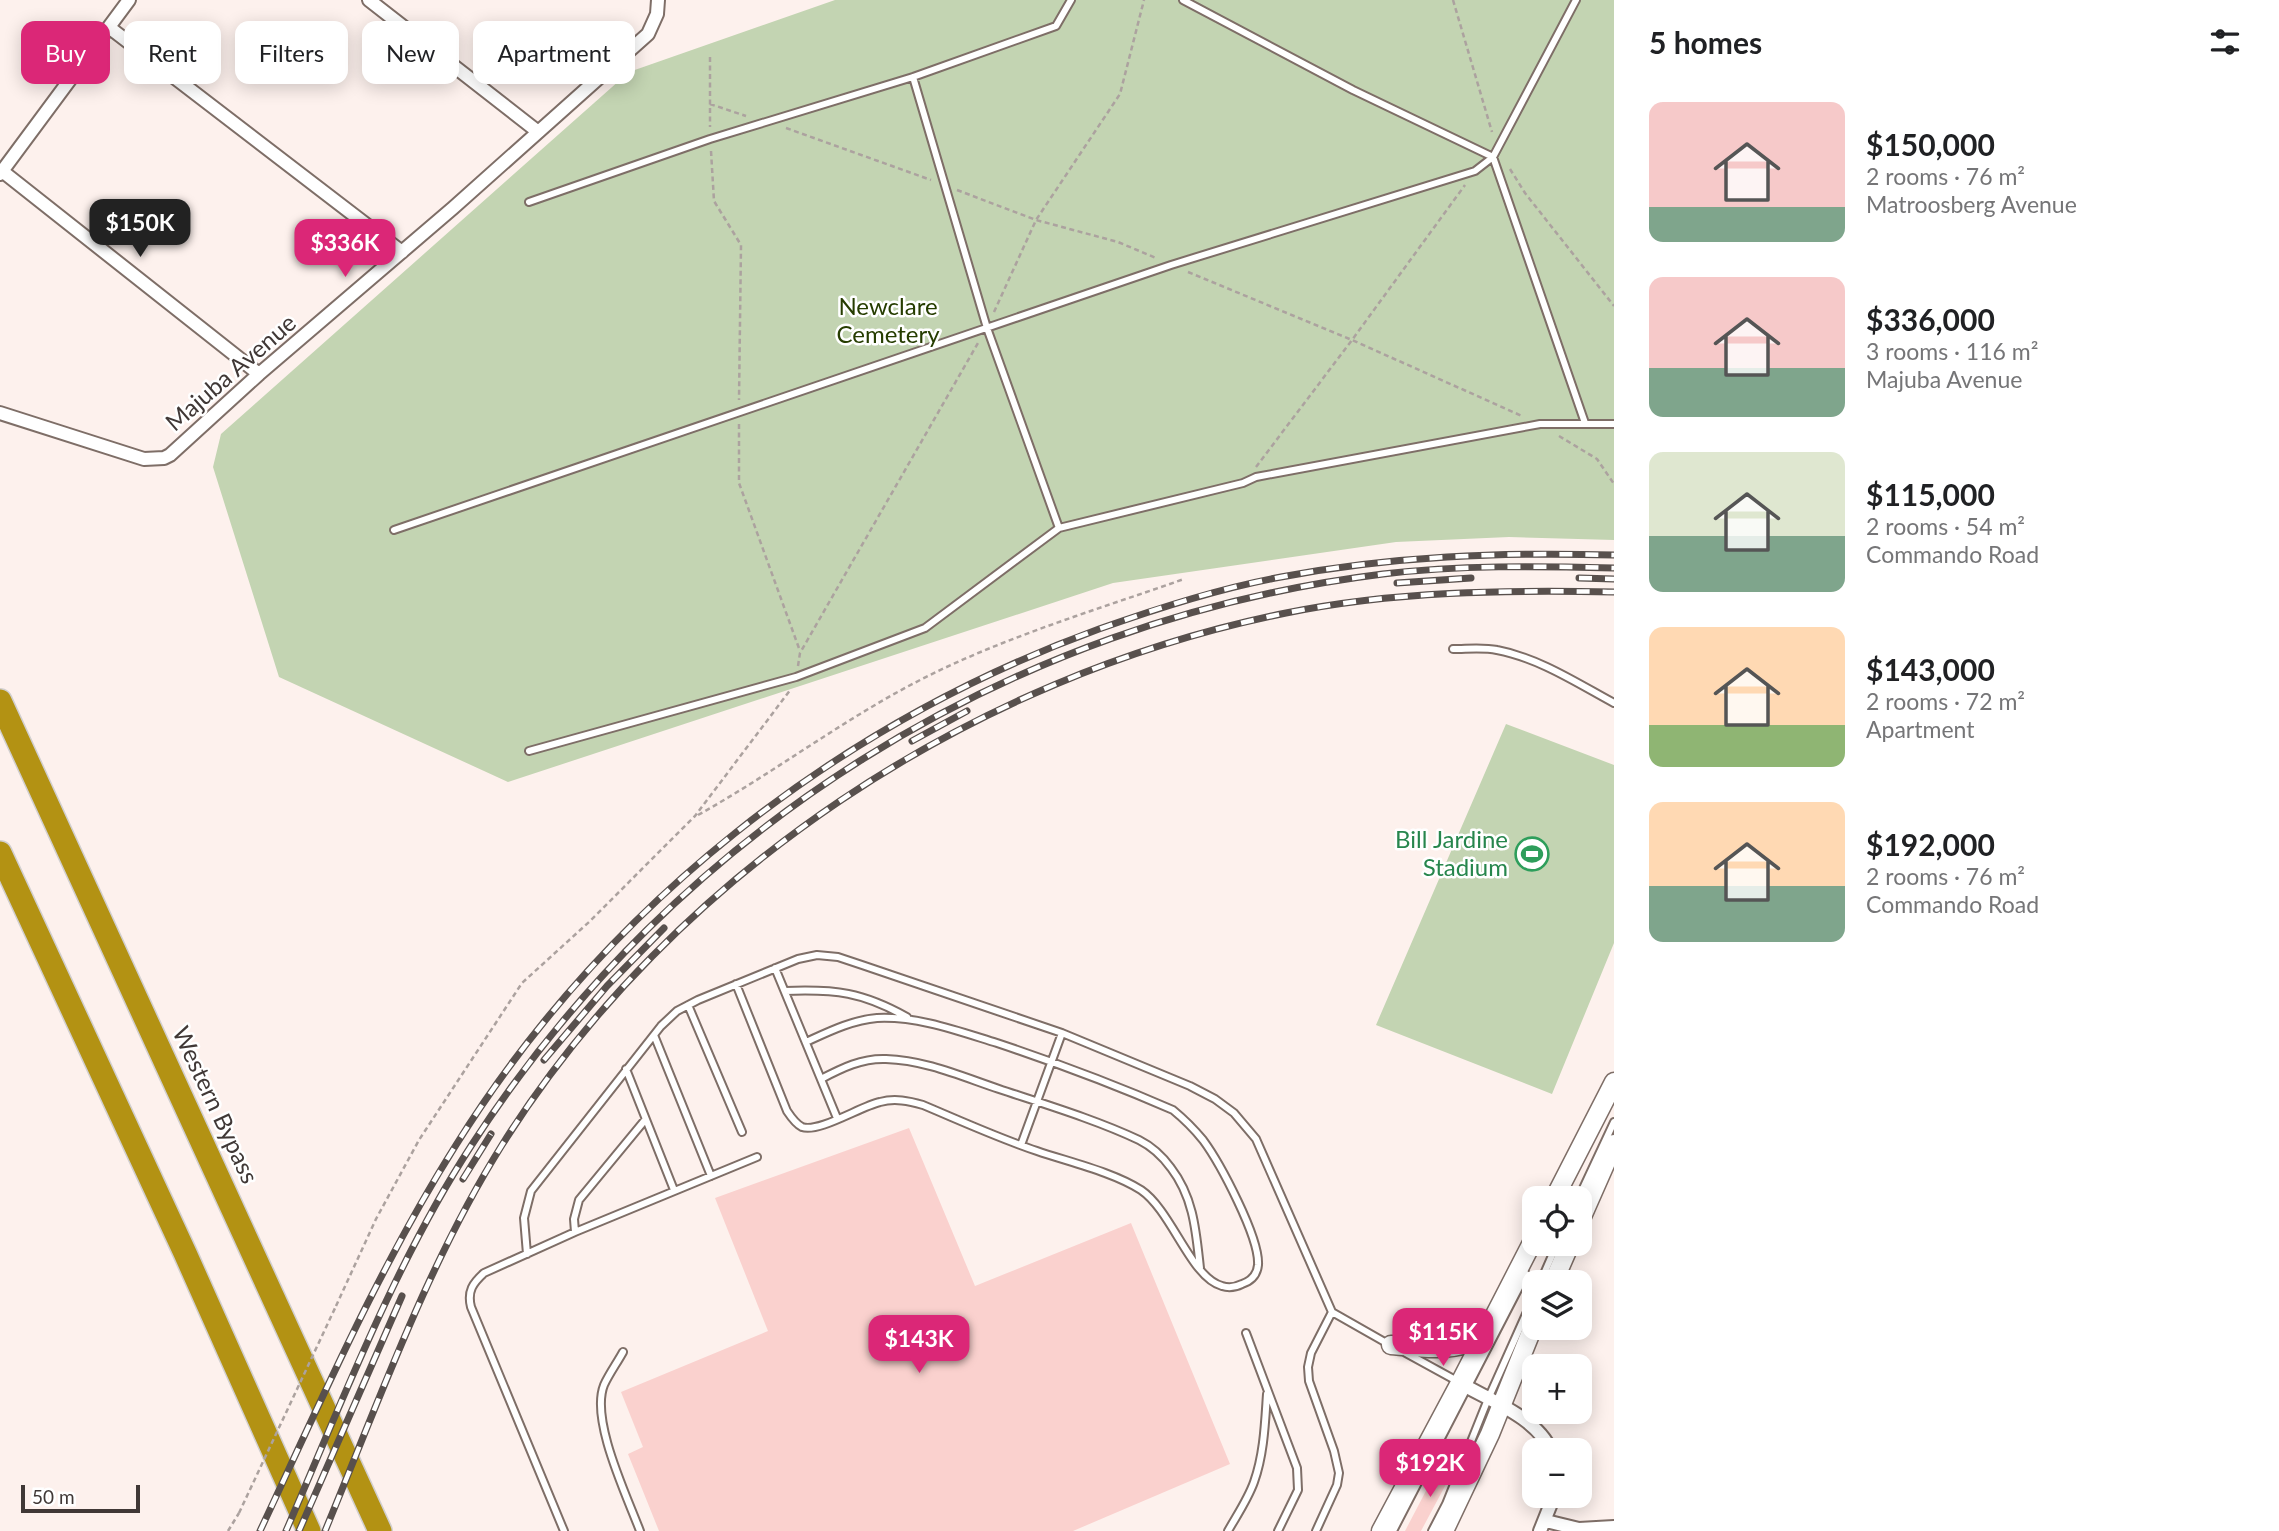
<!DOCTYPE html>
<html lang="en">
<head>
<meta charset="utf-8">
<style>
	:root { --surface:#fff; --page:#f6f6f6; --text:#202124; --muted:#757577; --accent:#db2777 }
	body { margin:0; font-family:Lato,sans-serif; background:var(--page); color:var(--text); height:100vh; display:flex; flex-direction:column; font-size:26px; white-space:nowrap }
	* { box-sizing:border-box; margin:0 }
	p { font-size:23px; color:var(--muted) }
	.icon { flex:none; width:38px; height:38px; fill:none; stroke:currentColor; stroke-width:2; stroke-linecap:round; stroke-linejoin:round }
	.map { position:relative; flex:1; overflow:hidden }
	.panel { display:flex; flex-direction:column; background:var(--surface); width:665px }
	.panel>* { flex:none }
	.banner { position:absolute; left:21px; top:21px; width:665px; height:63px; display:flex; gap:14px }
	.controls { position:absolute; left:1522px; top:1186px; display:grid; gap:14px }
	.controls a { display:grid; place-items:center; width:70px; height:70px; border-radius:14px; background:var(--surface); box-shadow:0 4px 18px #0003; font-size:35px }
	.scale { position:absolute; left:21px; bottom:18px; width:119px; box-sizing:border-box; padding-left:7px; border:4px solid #403836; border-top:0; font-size:19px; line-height:24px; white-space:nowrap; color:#403836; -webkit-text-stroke:5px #fff; paint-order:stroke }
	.price { position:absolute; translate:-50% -60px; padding:0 16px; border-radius:14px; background:var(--accent); color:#fff; font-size:23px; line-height:46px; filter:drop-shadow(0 2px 4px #0008) }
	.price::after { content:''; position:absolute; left:50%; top:42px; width:21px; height:16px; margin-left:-10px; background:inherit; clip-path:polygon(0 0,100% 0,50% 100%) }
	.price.selected { background:#222; color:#fff }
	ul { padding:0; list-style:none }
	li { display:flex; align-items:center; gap:21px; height:175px; padding:0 35px }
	li span { display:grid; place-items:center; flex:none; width:196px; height:140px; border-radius:14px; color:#555 }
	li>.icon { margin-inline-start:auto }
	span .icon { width:84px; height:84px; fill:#fffc; stroke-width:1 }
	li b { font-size:30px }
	h2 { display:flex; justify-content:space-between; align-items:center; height:84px; padding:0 35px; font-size:30px }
	.chip { padding:0 24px; border-radius:14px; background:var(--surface); box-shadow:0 4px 18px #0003; font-size:24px; line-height:63px }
	.chip.selected { background:var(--accent); color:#fff }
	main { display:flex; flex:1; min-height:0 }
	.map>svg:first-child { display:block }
	.green { fill:#c3d4b2 }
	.building { fill:#fad1ce }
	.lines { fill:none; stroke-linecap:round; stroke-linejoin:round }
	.lane-casing { stroke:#7e6e67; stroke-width:10 }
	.street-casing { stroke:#7e6e67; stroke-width:16 }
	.secondary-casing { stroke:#7e6e67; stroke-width:21 }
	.highway-casing { stroke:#d1cfcf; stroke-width:26 }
	.path { stroke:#aca29f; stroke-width:2.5; stroke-dasharray:5 3.5; stroke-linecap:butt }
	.lane { stroke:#fff; stroke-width:6 }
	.street { stroke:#fff; stroke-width:12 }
	.secondary { stroke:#fff; stroke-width:18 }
	.highway { stroke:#b39213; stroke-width:23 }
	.rail-casing { stroke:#58504d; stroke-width:7 }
	.rail { stroke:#fff; stroke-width:4.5; stroke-dasharray:13; stroke-linecap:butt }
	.path-bridge { stroke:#aca29f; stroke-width:2.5; stroke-dasharray:5 3.5; stroke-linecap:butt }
	.labels { text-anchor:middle; stroke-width:5; stroke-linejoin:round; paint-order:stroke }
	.park-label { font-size:24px; fill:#263d00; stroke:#fff }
	.street-label { font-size:24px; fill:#403836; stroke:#fff }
	.leisure-label { font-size:24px; fill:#27864d; stroke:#fff; text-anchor:end }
</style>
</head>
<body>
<main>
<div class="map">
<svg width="1614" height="1531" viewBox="0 0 1614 1531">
	<rect width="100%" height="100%" fill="#fdf1ed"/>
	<path class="green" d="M835 0H1614V540L1509 537 1396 542 1113 583 508 782 279 677 213 467 221 434 629 72Z
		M1506 724 1614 765V943L1552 1094 1376 1025Z"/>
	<path class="building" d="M909 1128 975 1286 1131 1223 1230 1464 1073 1531H659L628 1454 643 1447 621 1392 768 1331 715 1198Z
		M1440 1464 1453 1471 1421 1531H1405Z"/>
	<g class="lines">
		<defs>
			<path id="lane" d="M1183 0 1353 90 1493 157 1585 423
				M913 77 987 328 1059 528
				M529 202 710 139 913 77 1056 26 1071 0
				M394 530 1171 265 1475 171 1493 157 1576 0
				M1453 649C1467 649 1483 647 1497 650 1539 658 1577 683 1614 703
				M529 751 796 677 925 628 1059 528 1243 483 1256 477 1540 424H1614
				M775 968 837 1118
				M736 984 787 1111C791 1117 796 1124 802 1127 819 1133 861 1106 880 1102 895 1098 909 1101 923 1105 961 1121 998 1138 1037 1151 1069 1162 1113 1172 1141 1190 1172 1211 1191 1278 1222 1286 1228 1288 1236 1287 1242 1284 1251 1281 1257 1275 1258 1265 1260 1238 1220 1163 1203 1140 1194 1129 1184 1119 1173 1110 1116 1085 1057 1063 997 1043 958 1031 918 1016 877 1018 852 1020 828 1032 806 1042
				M785 991C836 989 862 992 907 1017
				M688 1005 742 1132
				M654 1035 711 1176
				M626 1069 674 1190
				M821 1079C842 1068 862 1058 886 1059 925 1060 963 1077 999 1089 1044 1104 1097 1120 1139 1140 1151 1146 1163 1157 1171 1168 1194 1198 1196 1232 1200 1268
				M1021 1145 1062 1033
				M1578 1199 1614 1122
				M575 1232 574 1219 579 1200 645 1120
				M527 1254 524 1218 531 1191 661 1026 677 1011 698 1000 798 959 817 955 838 957 862 965 1062 1033 1190 1086 1215 1099 1234 1113 1256 1139 1332 1312 1390 1345
				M1540 1283 1557 1244
				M1246 1333 1297 1468 1298 1490 1278 1531
				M623 1352C617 1363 609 1374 604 1385 590 1420 627 1496 640 1531
				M1406 1353 1457 1381
				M564 1531 471 1307C467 1291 473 1283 484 1273L575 1232 757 1157
				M1228 1531C1237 1515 1248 1499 1254 1482 1264 1454 1265 1423 1267 1394
				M1316 1531 1337 1485 1339 1473 1334 1451 1309 1381 1308 1367 1311 1353 1332 1312
				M1393 1531 1526 1274
				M1432 1531 1446 1504 1488 1399 1535 1294"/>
			<path id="street" d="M369 0 537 131
				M110 28 402 252
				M2 171 259 374
				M0 174 129 0
				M0 413 144 459 164 458 170 455 259 374 453 208 648 34 657 14 658 0
				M1460 1383C1489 1400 1538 1418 1551 1451
				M1546 1521 1579 1529 1614 1527
				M1540 1531 1554 1496"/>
			<path id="secondary" d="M1554 1199 1614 1082
				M1580 1221 1614 1144
				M1553 1283 1570 1244
				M1391 1345C1423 1348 1454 1353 1484 1337
				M1381 1531 1460 1383 1535 1237
				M1444 1531 1490 1434 1535 1322"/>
			<path id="highway" d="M0 701 380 1531
				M0 853 185 1253 309 1531"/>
		</defs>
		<use href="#lane" class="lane-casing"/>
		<use href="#street" class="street-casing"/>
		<use href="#secondary" class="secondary-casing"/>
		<use href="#highway" class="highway-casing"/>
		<path class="path" d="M1453 0 1492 132
			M710 57V127
			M710 104 746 116
			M786 128 931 180
			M711 151 714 201 741 245 739 400
			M1510 169 1525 193 1614 306
			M957 190 1036 220 1118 242 1156 258
			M1188 272 1352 340 1522 416
			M994 312 1036 220 1120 94 1144 0
			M739 424V483L800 651
			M1559 436 1597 459 1614 484
			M1256 467 1352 340 1465 185
			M798 666 800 653 978 343
			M698 815C777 771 849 715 930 675 1011 635 1099 609 1184 579
			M336 1306 376 1219 419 1140 522 983 589 922 695 816 791 689
			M228 1531 239 1513"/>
		<use href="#lane" class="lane"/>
		<use href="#street" class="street"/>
		<use href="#secondary" class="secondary"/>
		<use href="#highway" class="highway"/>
		<defs>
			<path id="rail" d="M1579 578 1614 579
				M1397 583 1471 578
				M912 741 967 711
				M544 1060 607 986 664 928
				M463 1179 491 1134
				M260 1531C321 1401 379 1267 456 1145 605 906 836 725 1099 629 1158 608 1220 588 1281 577 1392 556 1502 552 1614 555
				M286 1531C341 1404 395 1263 471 1146 675 830 1009 620 1383 574 1460 565 1537 566 1614 568
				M299 1531 402 1296
				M325 1531C379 1401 427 1265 502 1145 673 873 972 676 1286 613 1394 591 1504 590 1614 592"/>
		</defs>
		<use href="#rail" class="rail-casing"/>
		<use href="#rail" class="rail"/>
		<path class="path-bridge" d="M239 1513 336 1306"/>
	</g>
	<defs>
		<symbol id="stadium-ring" viewBox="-11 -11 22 22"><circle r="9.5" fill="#fff" stroke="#2e9e5b" stroke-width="1.5"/><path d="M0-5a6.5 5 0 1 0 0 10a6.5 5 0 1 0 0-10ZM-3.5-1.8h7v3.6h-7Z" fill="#2e9e5b"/></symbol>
	</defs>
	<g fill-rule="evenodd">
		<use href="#stadium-ring" x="1513" y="835" width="38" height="38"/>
	</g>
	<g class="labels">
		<g class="park-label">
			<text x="888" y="315">Newclare<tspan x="888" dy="28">Cemetery</tspan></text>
		</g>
		<g class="street-label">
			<text transform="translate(231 373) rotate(-41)" y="8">Majuba Avenue</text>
			<text transform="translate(215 1105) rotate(65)" y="8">Western Bypass</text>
		</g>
		<g class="leisure-label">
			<text x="1508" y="848">Bill Jardine<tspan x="1508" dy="28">Stadium</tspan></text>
		</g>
	</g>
</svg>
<div class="controls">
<a><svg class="icon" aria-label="locate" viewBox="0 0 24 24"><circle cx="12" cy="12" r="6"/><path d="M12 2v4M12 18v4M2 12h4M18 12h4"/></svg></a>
<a><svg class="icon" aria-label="layers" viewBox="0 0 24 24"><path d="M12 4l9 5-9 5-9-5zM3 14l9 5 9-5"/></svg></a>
<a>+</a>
<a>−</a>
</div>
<div class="scale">50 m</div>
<b class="price selected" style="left:140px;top:259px">$150K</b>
<b class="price" style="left:345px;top:279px">$336K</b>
<b class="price" style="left:1443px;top:1368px">$115K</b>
<b class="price" style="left:919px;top:1375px">$143K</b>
<b class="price" style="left:1430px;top:1499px">$192K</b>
<div class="banner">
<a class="chip selected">Buy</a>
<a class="chip">Rent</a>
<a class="chip">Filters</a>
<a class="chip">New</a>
<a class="chip">Apartment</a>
</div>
</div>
<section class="panel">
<h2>5 homes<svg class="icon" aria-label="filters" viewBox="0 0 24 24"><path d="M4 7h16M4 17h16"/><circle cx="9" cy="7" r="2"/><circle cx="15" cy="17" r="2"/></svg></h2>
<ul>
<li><span style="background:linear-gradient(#f6c9c9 75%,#7fa58c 0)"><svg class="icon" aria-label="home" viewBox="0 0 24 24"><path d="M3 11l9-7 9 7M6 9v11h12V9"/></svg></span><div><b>$150,000</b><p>2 rooms · 76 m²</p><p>Matroosberg Avenue</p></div></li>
<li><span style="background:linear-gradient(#f6c9c9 65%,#7fa58c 0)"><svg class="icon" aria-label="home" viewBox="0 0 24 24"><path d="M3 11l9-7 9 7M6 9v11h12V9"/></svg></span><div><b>$336,000</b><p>3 rooms · 116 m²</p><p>Majuba Avenue</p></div></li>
<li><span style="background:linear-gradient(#dfe7d0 60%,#7fa58c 0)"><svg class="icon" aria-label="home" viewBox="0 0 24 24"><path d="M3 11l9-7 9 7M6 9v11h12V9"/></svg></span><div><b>$115,000</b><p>2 rooms · 54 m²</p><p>Commando Road</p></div></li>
<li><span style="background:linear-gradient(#ffd9b3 70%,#8fb573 0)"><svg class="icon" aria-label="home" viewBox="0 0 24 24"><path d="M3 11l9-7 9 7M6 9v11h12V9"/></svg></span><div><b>$143,000</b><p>2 rooms · 72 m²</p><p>Apartment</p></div></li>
<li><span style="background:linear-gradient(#ffd9b3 60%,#7fa58c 0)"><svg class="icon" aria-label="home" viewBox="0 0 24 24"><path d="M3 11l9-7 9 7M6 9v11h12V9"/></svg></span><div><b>$192,000</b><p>2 rooms · 76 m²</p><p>Commando Road</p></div></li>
</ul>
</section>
</main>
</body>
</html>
